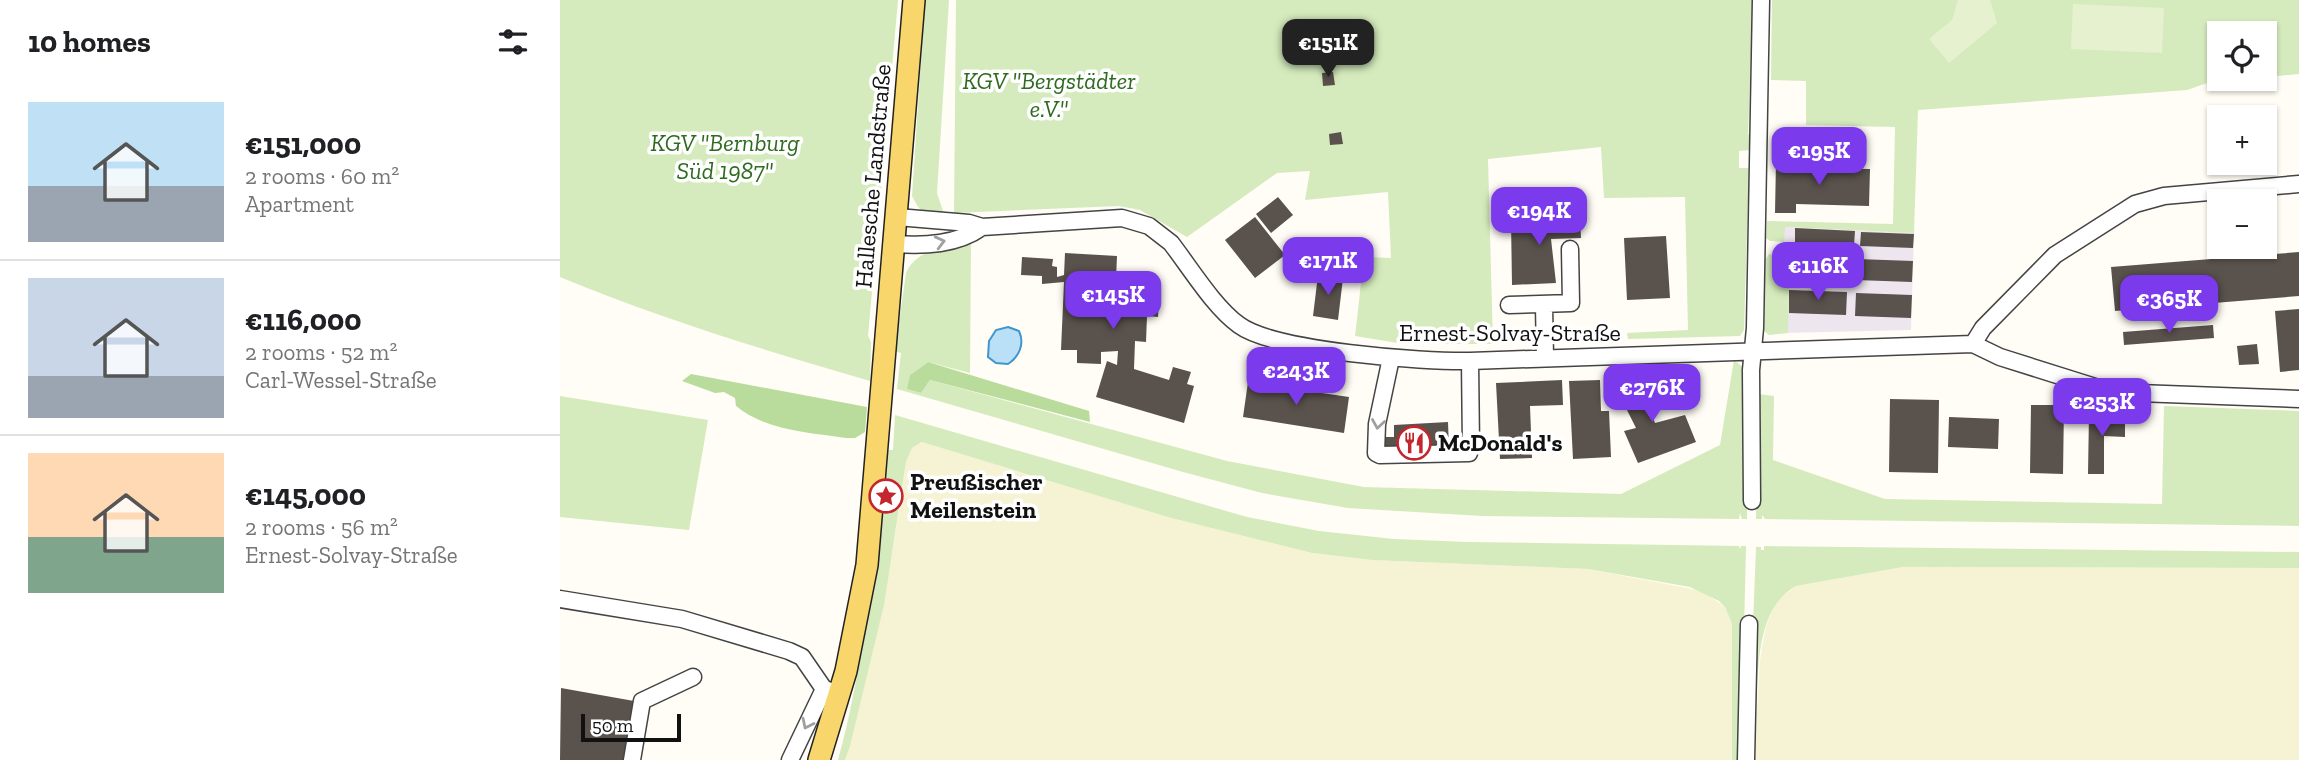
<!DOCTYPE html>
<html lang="en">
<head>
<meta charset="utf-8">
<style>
	:root { --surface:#fff; --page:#f6f6f6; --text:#202124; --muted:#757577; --line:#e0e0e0; --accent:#7c3aed }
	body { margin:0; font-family:"Zilla Slab",serif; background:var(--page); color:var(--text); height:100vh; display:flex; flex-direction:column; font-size:26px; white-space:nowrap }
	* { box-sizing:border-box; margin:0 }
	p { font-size:23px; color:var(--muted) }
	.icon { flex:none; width:38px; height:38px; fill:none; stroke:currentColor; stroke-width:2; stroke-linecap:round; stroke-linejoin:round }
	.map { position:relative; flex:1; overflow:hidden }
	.side { display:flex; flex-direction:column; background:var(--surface); width:560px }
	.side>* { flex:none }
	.controls { position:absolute; left:1647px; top:21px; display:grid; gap:14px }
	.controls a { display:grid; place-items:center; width:70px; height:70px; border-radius:0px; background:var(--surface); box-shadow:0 2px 5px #0004; font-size:35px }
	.scale { position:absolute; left:21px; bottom:18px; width:100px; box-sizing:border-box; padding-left:7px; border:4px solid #111; border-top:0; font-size:19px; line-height:24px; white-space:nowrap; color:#111; -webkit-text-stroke:5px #fff; paint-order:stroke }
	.price { position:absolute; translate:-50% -60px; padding:0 16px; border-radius:14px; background:var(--accent); color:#fff; font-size:23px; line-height:46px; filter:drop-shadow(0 2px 4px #0008) }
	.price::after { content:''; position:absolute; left:50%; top:42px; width:21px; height:16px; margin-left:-10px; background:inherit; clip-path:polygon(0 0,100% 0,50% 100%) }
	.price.on { background:#222; color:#fff }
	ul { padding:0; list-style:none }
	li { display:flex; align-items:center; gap:21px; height:175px; padding:0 28px }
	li+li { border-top:2px solid var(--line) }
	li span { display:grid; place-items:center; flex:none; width:196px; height:140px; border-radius:0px; color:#555 }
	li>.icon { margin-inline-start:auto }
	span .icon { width:84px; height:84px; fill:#fffc; stroke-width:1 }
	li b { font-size:30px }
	h2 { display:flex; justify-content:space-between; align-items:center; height:84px; padding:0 28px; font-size:30px }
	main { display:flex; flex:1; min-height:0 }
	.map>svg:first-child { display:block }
	.industrial { fill:#eee6ef }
	.farmland { fill:#f6f3d4 }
	.green { fill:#d5ebbd }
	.forest { fill:#b9dc9c }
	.pitch { fill:#e6f2cf }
	.water { fill:#b9e0f7; stroke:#3f96cf; stroke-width:2 }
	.building { fill:#5a524d }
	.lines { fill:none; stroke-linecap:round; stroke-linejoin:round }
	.minor-casing { stroke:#444; stroke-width:19 }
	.major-casing { stroke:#222; stroke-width:24 }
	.minor { stroke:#fff; stroke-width:16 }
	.major { stroke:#f9d66b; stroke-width:21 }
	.oneway { stroke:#a0a0a0 }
	.labels { text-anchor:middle; stroke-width:7; stroke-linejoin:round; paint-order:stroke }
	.park-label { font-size:24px; font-style:italic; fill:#2f6b1f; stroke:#fff }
	.street-label { font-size:24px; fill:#111; stroke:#fff }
	.poi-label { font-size:24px; font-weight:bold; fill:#111; stroke:#fff; text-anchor:start }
</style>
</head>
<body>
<main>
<section class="side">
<h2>10 homes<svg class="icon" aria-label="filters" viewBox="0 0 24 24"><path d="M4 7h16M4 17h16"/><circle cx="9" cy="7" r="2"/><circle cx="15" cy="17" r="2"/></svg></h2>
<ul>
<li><span style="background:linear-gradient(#bfe0f5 60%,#9aa5b1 0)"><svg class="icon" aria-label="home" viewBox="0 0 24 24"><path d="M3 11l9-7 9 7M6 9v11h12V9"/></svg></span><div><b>€151,000</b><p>2 rooms · 60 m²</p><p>Apartment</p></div></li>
<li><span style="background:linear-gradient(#c9d6e8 70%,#9aa5b1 0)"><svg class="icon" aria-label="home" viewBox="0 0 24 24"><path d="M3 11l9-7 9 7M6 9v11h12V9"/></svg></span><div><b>€116,000</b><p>2 rooms · 52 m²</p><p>Carl-Wessel-Straße</p></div></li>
<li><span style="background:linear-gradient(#ffd9b3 60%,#7fa58c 0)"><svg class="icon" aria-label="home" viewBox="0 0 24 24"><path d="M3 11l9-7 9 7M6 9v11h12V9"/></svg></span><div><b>€145,000</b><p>2 rooms · 56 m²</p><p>Ernest-Solvay-Straße</p></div></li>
</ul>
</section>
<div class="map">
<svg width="1739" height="760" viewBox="0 0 1739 760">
	<rect width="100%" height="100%" fill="#fffdf5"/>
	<path class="industrial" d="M1224 227 1354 233 1351 330 1222 333Z"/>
	<path class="farmland" d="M363 442 611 518 752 553 812 560 1028 569 1142 591 1165 607 1172 624V760H285L333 548 346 462 352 448Z
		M1343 567 1739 568V760H1194L1200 660 1206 626 1216 601 1236 586Z"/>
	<path class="green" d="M0 0H338L308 336 311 342 310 381C204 350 101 319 0 277Z
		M365 0H389L377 193 386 220C367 217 361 214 352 196Z
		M396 0H1193L1188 134 1190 135V150L1179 151V168H1189L1184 330 1180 336 1068 339 1067 333 1128 330 1125 197 1044 198 1041 147 928 159 933 344H844L795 336 804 257 831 258 828 192 745 200 750 171 717 173 627 237 580 210 559 206 394 213Z
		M1212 0H1739V74L1705 77 1704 33H1659V79H1686L1650 82 1627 90 1358 110 1354 233 1225 227 1224 242 1210 241 1206 238 1207 221 1333 224 1335 127 1246 125V81L1211 80Z
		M411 242 410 373 368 362 350 375 348 389 361 393 370 380 667 461 804 487 1061 494 1160 445 1174 360 1184 368 1189 383 1187 519H1182L1180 513 1179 519 922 516 788 508 702 493 623 472 337 389 341 353 335 351 346 273C357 248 387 247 411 242Z
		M1209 254 1230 256 1228 333 1209 335 1204 331 1205 260Z
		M1198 394 1214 396 1213 460 1325 499 1602 504 1604 406 1739 411V526L1205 519 1202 515V519H1196Z
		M0 396 148 420 129 530 0 517Z
		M335 415 687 517 759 531 834 539 908 542 1179 546 1180 549 1181 546H1186L1181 760H1172V624L1165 607 1159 601 1130 587 1028 569 812 560 752 553 611 518 362 442 352 448 346 462 324 605 290 746 285 760H278C306 660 313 553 326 450H333Z
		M1204 546 1739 552V568L1343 567 1236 586C1196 608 1199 667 1196 706L1190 704 1196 547H1201V550H1204Z"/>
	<path class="forest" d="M368 362 529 411 530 422 370 380 361 393 347 389 350 375Z
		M131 374 307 407 305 432 295 438H286C248 432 207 431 176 406L175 398 164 392 155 393 122 381Z"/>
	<path class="pitch" d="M1398 0H1430L1437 23 1389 63 1369 39 1392 20Z
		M1513 4 1604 8 1602 53 1511 49Z"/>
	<path class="water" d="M448 327 459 331C465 344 459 357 448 364L436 363 428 357 429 341 436 330Z"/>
	<path class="building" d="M773 72 775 85 763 86 762 73Z
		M781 132 783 144 770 145 769 134Z
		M1216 161H1237L1236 168 1310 169 1309 206 1236 204V213H1215Z
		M718 197 733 215 711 233 696 214Z
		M1020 216 1021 238 991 239 996 283 952 285 951 219Z
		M695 217 725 255 695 278 665 240Z
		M1235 228 1295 231 1294 245 1235 242Z
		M1301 232 1354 234 1353 248 1300 246Z
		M1106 236 1110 298 1067 300 1064 238Z
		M1739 252V296L1555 311 1551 267Z
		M505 253 557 256 556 279 588 280 587 298 599 299 598 317 587 316 586 342 575 341 574 369 609 380 613 367 631 372 627 384 634 386 624 423 536 397 547 361 557 365 558 351 541 352V364L517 363V350H501L504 282 482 284V276L461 275 462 257 493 259 492 266 497 267V277L504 275Z
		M1230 256 1286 258V279L1230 277Z
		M1297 259 1353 261 1352 282 1296 280Z
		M758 275 783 278 778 320 753 316Z
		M1229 290 1287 292 1286 315 1229 313Z
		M1296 293 1352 295 1351 318 1295 316Z
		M1739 309V370L1720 372 1715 311Z
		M1653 325 1654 338 1564 345 1563 332Z
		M1697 344 1699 364 1679 365 1677 346Z
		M1093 377 1092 415 1095 423 1125 415 1136 442 1078 463 1064 431 1076 428 1066 408V379Z
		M1002 380 1003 405 970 406 972 458 940 459 936 383Z
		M1040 380 1041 411H1049L1051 457 1013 459 1009 381Z
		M688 382 789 397 784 433 683 417Z
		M1330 399 1379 400 1378 473 1329 472Z
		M1471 405H1504L1503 474 1470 473Z
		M1529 414 1565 415V437L1544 436V474H1528Z
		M1389 417 1439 419 1438 449 1388 447Z
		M888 422 889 449 820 452V437H834V425Z
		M1 688 74 701 64 760H0Z"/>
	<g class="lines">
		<defs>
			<path id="minor" d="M337 217 409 223 422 227 562 218 589 226 611 243C631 269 654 307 679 325 714 351 863 362 910 361L1413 344 1440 357 1551 392 1739 399
				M335 244C364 246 397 245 422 227
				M949 305 1011 303 1010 249
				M984 305 985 358
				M1413 344 1423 328 1495 255 1575 204 1604 196 1739 184
				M831 358 817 424 816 453 820 455 909 453 911 447 910 361
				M1192 501 1191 370 1195 328 1201 0
				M0 599 122 619 229 651 242 657 264 689 280 694
				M72 760 82 701 133 677
				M230 760 264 689
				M1186 760 1189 624"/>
			<path id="major" d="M259 760 286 671 307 565 354 0"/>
		</defs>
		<use href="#minor" class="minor-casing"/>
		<use href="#major" class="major-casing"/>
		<use href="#minor" class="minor"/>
		<use href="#major" class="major"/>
	</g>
	<defs><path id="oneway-chevron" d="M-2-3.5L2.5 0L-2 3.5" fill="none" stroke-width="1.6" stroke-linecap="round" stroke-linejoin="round" transform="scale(1.75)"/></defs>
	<g class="oneway">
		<use href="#oneway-chevron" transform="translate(380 242) rotate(-14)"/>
		<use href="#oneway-chevron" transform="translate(818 424) rotate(99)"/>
		<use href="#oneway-chevron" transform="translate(247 724) rotate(116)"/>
	</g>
	<defs>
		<symbol id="restaurant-ring" viewBox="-11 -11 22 22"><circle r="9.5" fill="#fff" stroke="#c4262e" stroke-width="1.5"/><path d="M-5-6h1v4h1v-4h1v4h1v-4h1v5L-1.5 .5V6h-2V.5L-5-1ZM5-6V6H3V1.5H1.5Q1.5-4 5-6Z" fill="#c4262e"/></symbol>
		<symbol id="sight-ring" viewBox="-11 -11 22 22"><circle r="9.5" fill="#fff" stroke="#c4262e" stroke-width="1.5"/><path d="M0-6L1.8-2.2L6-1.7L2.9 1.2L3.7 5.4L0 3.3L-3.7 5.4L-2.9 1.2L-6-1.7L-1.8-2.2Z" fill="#c4262e"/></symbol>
	</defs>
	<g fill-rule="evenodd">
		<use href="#restaurant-ring" x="835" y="424" width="38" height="38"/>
		<use href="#sight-ring" x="307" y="477" width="38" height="38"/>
	</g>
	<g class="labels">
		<g class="park-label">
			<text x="489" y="89">KGV "Bergstädter<tspan x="489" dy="28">e.V."</tspan></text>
			<text x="165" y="151">KGV "Bernburg<tspan x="165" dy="28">Süd 1987"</tspan></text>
		</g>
		<g class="street-label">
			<text transform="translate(313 176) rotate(-85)" y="8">Hallesche Landstraße</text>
			<text x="950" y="341">Ernest-Solvay-Straße</text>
		</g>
		<g class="poi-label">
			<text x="878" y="451">McDonald's</text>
			<text x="350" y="490">Preußischer<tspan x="350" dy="28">Meilenstein</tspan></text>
		</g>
	</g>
</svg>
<div class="controls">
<a><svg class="icon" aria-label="locate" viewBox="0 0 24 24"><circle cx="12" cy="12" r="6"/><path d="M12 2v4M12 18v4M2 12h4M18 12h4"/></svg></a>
<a>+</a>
<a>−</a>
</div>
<div class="scale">50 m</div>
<b class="price on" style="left:768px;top:79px">€151K</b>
<b class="price" style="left:1259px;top:187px">€195K</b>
<b class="price" style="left:979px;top:247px">€194K</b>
<b class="price" style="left:768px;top:297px">€171K</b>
<b class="price" style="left:1258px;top:302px">€116K</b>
<b class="price" style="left:553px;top:331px">€145K</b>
<b class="price" style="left:1609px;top:335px">€365K</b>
<b class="price" style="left:736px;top:407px">€243K</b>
<b class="price" style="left:1092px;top:424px">€276K</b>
<b class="price" style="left:1542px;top:438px">€253K</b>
</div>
</main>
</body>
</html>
